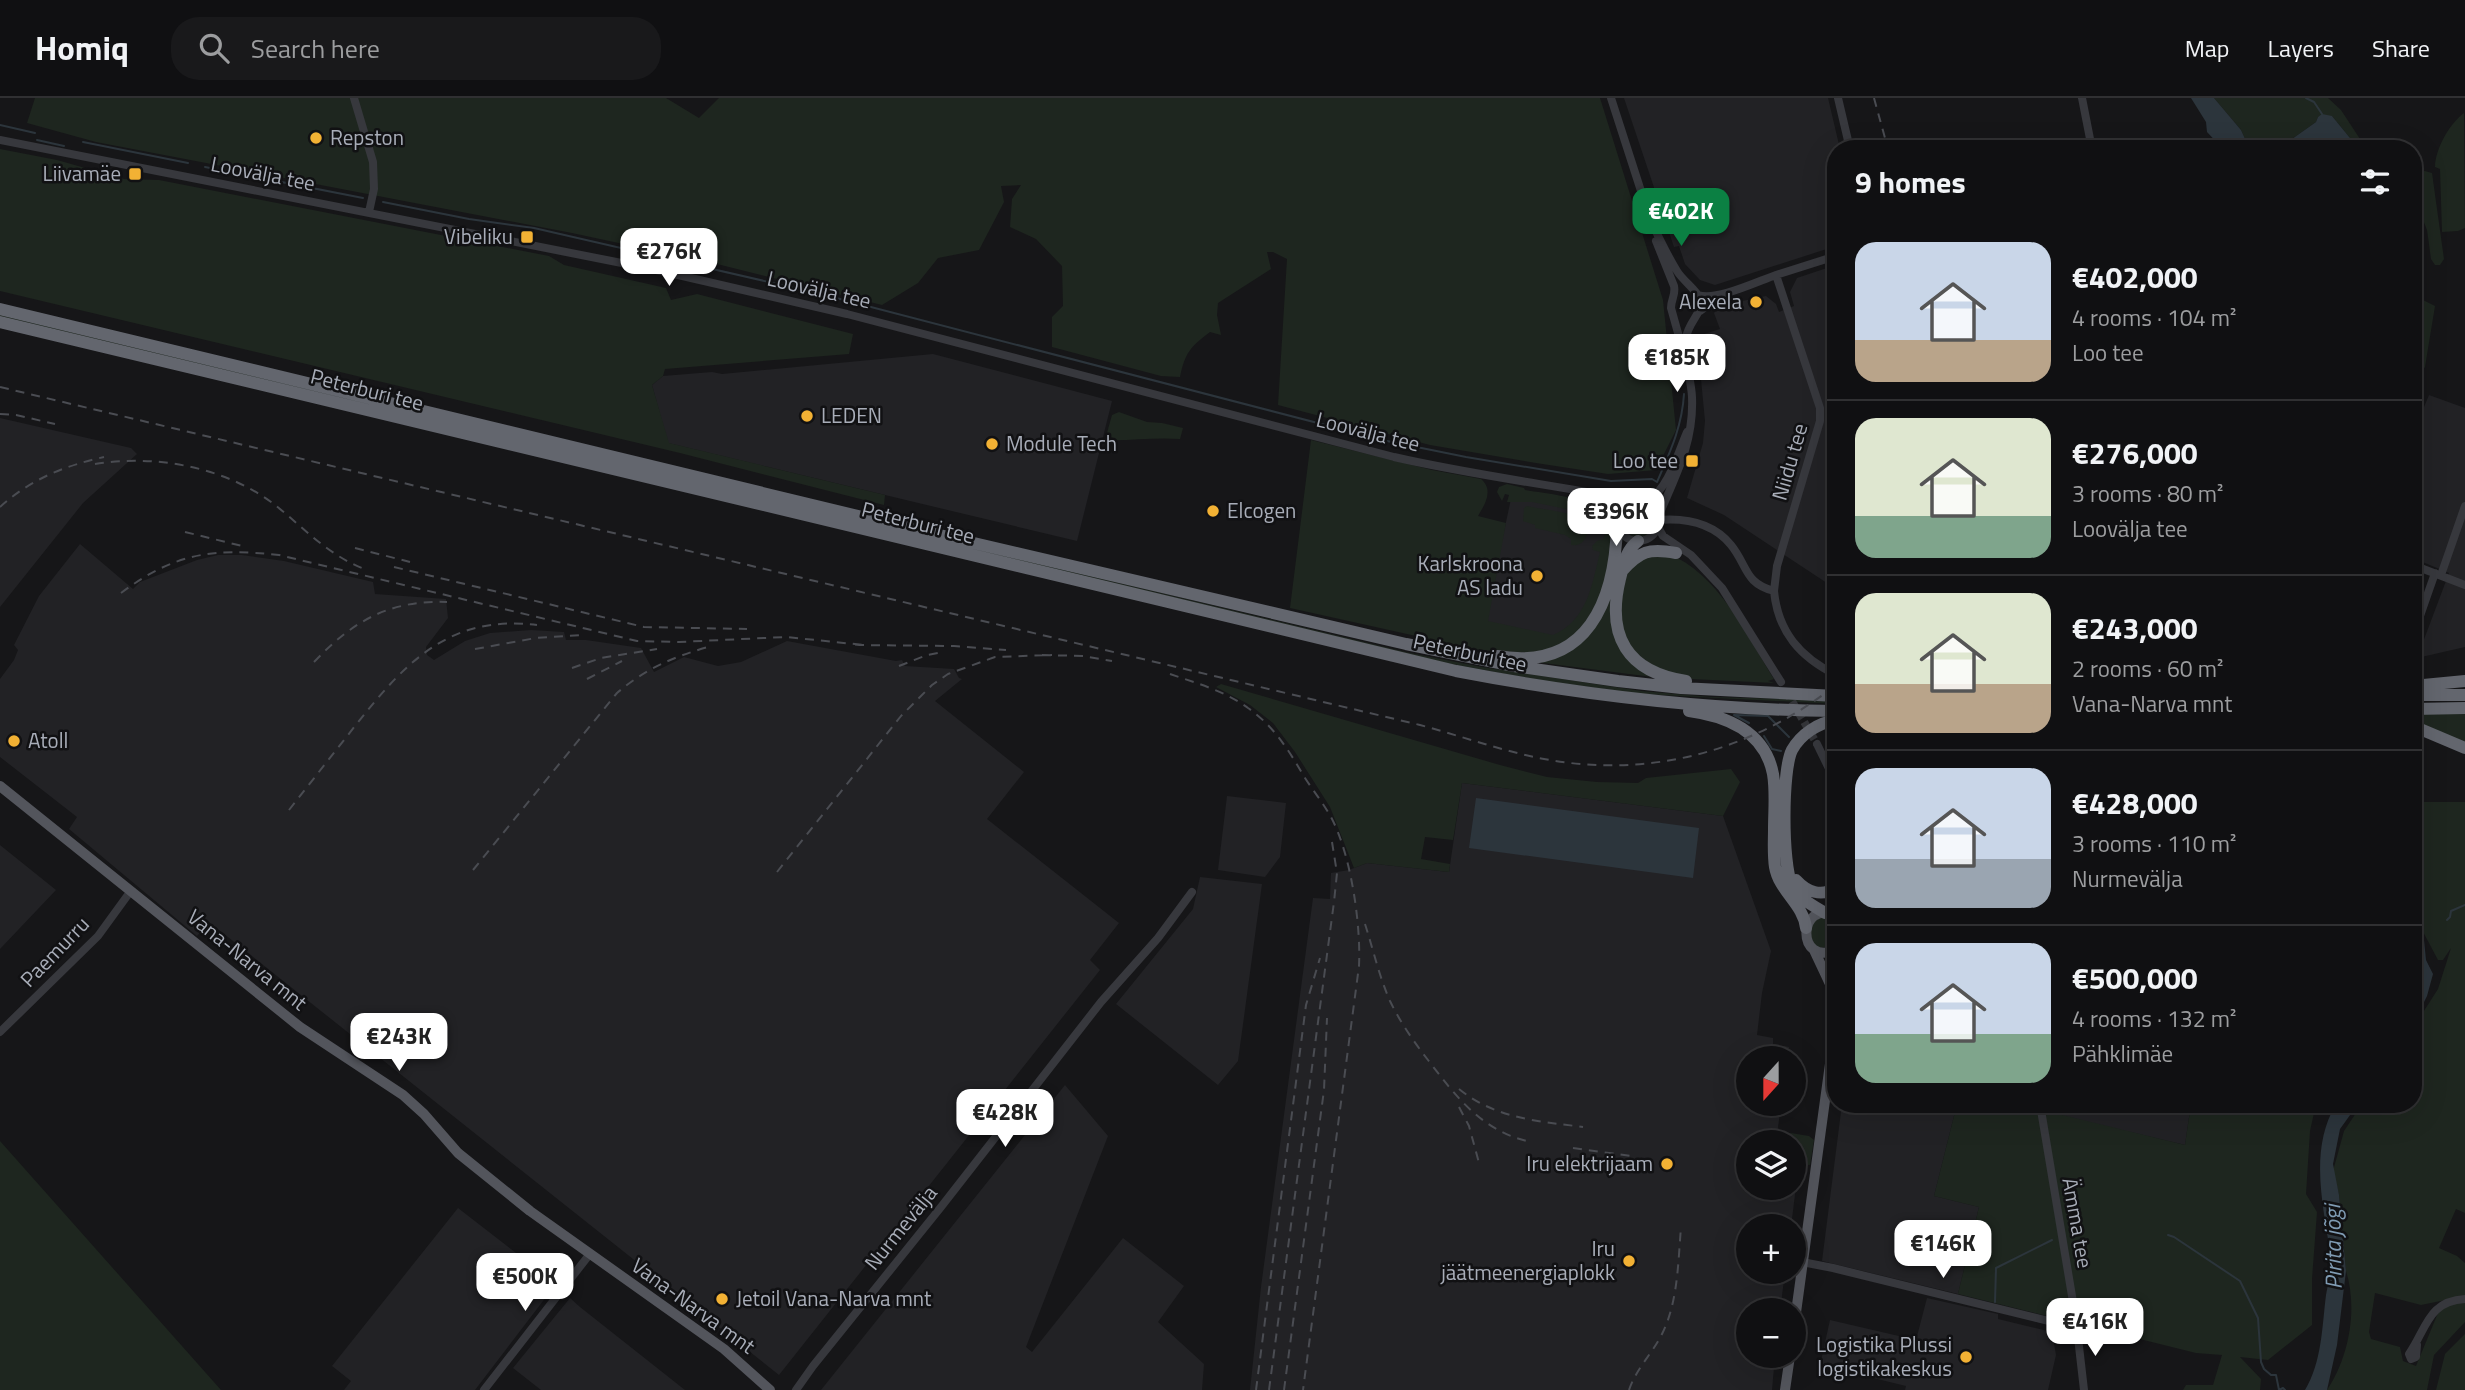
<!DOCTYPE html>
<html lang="en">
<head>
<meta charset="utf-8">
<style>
	:root { --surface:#101012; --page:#19191b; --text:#f1f3f6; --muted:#9c9d9f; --line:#303032; --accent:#0b8043 }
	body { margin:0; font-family:"Titillium Web",sans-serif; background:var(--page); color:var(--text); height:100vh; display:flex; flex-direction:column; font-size:26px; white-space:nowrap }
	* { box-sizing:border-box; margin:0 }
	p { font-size:23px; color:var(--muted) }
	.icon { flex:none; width:38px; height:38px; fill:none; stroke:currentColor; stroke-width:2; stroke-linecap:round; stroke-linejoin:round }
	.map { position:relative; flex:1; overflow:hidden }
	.sheet { position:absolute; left:1827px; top:42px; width:595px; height:973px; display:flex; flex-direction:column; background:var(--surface); border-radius:28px; box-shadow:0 7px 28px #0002,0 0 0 2px var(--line) }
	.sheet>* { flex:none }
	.needle { width:46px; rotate:201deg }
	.tools { position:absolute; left:1736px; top:948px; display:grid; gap:14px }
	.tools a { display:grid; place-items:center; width:70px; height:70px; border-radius:50%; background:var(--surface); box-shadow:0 7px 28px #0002,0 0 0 2px var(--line); font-size:35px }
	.price { position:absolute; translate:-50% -60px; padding:0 16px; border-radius:14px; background:#fff; color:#222; font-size:23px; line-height:46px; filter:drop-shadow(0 2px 4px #0008) }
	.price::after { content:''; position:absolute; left:50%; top:42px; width:21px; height:16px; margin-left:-10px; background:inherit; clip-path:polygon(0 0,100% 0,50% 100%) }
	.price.current { background:var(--accent); color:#fff }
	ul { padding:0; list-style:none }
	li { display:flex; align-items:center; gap:21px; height:175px; padding:0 28px }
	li+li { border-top:2px solid var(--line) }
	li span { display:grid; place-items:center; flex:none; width:196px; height:140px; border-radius:21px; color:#555 }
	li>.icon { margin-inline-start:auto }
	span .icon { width:84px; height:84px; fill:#fffc; stroke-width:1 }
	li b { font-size:30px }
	h2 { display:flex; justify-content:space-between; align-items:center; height:84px; padding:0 28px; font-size:30px }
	header { display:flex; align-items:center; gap:42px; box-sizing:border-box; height:98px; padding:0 35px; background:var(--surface); border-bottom:2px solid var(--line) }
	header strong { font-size:33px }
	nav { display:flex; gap:38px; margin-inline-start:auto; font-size:24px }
	.search { width:490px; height:63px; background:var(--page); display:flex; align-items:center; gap:18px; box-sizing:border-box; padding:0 24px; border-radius:28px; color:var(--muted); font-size:26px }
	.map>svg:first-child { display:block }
	.built { fill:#222225 }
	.green { fill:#1e261f }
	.water { fill:#2c353c }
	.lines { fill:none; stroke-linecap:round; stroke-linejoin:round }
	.stream { stroke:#2c353c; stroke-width:2 }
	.minor-tunnel { stroke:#333438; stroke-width:8; stroke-dasharray:8 4; stroke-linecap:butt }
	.minor { stroke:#37383d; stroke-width:8 }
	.major { stroke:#53555c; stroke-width:10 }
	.highway { stroke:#63666e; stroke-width:12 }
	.rail { stroke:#4a4c52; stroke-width:2; stroke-dasharray:9 7; stroke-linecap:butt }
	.poi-dot { fill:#f2b134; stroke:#111113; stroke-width:2.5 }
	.labels { text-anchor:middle; stroke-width:5; stroke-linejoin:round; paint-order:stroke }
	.poi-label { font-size:21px; fill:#a8adb8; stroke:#111113; text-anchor:end }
	.street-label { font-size:21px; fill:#a8adb8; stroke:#111113 }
	.water-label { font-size:23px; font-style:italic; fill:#7f9bb3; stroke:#111113 }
</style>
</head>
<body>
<header>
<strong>Homiq</strong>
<div class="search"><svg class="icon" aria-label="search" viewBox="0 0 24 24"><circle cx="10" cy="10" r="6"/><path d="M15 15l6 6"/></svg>Search here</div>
<nav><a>Map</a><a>Layers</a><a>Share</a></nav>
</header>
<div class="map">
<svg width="2465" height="1292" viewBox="0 0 2465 1292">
	<rect width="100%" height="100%" fill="#161618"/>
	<path class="built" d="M1624 0H1828L1840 51H1836V148L1715 187 1700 182 1685 166 1679 148 1674 149Z
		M1836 167V491L1724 417 1687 400 1703 345 1705 323 1698 250 1701 237 1720 231 1714 215 1719 209 1718 206 1726 203 1728 206 1766 198 1776 206 1779 214 1794 208 1790 194 1797 180Z
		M933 256 1112 303 1077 443 668 345 652 287 663 278 712 274 722 276Z
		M2429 297 2465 310V549L2417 560 2449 475 2413 460V336Z
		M0 320 131 350 137 356 83 405 0 509Z
		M1512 396 1594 414 1607 433 1586 513 1565 535 1538 544 1481 541Z
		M80 446 133 491 140 484 197 462 218 457H242L284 463 373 484 375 496 446 501 448 520 426 549 427 557 434 562 465 543 490 535 531 532 564 534 566 542H586L641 550 654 574 684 559 718 568 741 564 787 543 896 563 902 562 905 568 954 571 959 580 962 581 935 603 1024 674 987 721 1119 825 1090 862 1100 872 779 1277 209 824 197 838 69 731 77 719 0 659V581L14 562 18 552 14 547 39 498Z
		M1462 685 1723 718 1771 853 1762 895 1757 937 1773 940V946L1789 949 1787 961H1748V1006H1781L1776 1045H1748V1090H1794V1072H1798L1791 1129H1748V1174H1785L1780 1213H1748V1258H1775L1772 1292H1250L1261 1189 1313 800 1330 801 1331 775 1349 772 1367 765 1449 774Z
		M1227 698 1286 705 1280 759 1265 779 1218 772Z
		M0 747 56 792 0 851Z
		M1200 779 1262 786 1238 963 1218 987 1116 906 1193 811Z
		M1065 987 1108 1038 1026 1249 1032 1254 1123 1140 1184 1188 1158 1224 1204 1266 1202 1292H821Z
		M1842 1006H1957L1934 1098 1979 1109 1958 1196 1822 1163Z
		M2052 1006H2191L2185 1047 2054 1016Z
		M458 1110 556 1186 475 1292H344L351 1283 332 1268Z
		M570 1200 580 1209 685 1292H541L513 1270Z
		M1927 1200 1998 1216V1221L2052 1234 2056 1257 2048 1292H1905L1906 1288 1820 1267 1830 1222 1916 1242Z"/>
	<path class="green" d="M35 0H666L699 20 719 0H1600L1663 202 1676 332 1656 372 1608 376 1536 365 1430 347 1278 307 1287 161 1273 154H1267L1271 171 1218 205 1217 217 1221 237 1210 234C1190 249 1185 255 1180 279L1161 278 1052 249V219L1063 208 1062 168 1036 141 1010 129 1012 101 1021 87 1001 88 1004 104 979 152 938 160 918 185 882 207 721 167 572 135 96 44 27 25Z
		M2214 0H2328L2341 12 2360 41 2373 51H2359L2332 18 2318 19 2316 24 2278 51H2258L2246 43 2241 32Z
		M2464 15 2465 130 2458 133 2442 134 2440 71 2435 69C2435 51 2450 25 2464 15Z
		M0 51 57 62 124 81 159 82 549 158 564 167 666 190 671 202 697 196 853 236 849 256 665 271 663 278 652 287 669 345 885 397 884 407 680 355 0 193Z
		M2414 70 2432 75 2444 161 2440 167H2435L2431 161 2427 132 2420 114 2417 113 2420 166 2413 186Z
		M2413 197 2435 208 2425 269 2413 285Z
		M0 216 1410 555 1482 569 1642 593 1711 599 1836 602V606L1641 596 1544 583 1413 559 0 219Z
		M1119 314 1147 324 1162 325 1183 330 1180 341C1154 339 1130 343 1105 342L1112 317Z
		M1311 342 1432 372 1481 381C1494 392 1485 406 1478 418L1506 425 1488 523 1553 537C1588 522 1592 486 1600 454L1593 452 1592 448 1597 443 1603 441 1605 436C1595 430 1591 419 1581 414L1532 404H1507L1509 397 1505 396 1502 403 1497 394 1499 389 1507 386 1524 390 1525 392C1548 396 1578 398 1603 411L1607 408 1613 419 1614 438 1602 500 1573 541 1537 555 1479 552 1290 510Z
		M1621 422a17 17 0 1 1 34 0a17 17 0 1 1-34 0Z
		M1527 408C1540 411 1571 414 1581 421 1593 430 1586 450 1571 447V441L1565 437 1535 430V427L1523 423 1524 410Z
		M1667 455C1719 476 1746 536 1774 581L1768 583 1774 585 1691 581 1664 575 1631 552 1618 519 1627 474 1646 457Z
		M1611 492 1612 528 1660 580 1528 563 1568 551Z
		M1221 586 1500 667 1547 679 1597 684 1638 685 1646 680 1731 671 1740 684 1723 718 1462 685 1453 742 1425 739 1421 761 1450 766 1449 774 1367 765 1354 770 1330 709 1295 654 1273 625 1250 607 1216 589Z
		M2413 615H2465V645L2413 624Z
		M2413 704H2465V1115L2456 1111 2439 1150 2457 1158 2465 1165V1198L2421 1207 2375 1195 2369 1234 2371 1241 2400 1249 2403 1263 2416 1268 2438 1215 2446 1207 2465 1204V1224L2434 1257 2427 1292H2327C2349 1259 2358 1211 2346 1173L2339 1097 2333 1073 2344 1033 2362 1006H2413V930L2438 891 2451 850 2443 862H2438L2421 830 2413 822V767L2419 774 2423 770 2413 762Z
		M1824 818 1836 821V848L1833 850 1815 849 1809 834 1812 824Z
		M1957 1006 2022 1007 2185 1047 2191 1006H2316L2310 1033 2306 1096 2317 1114 2312 1181V1227L2268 1262 2240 1259 2261 1281 2260 1292H2183L2186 1287H2213L2222 1257 2196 1255 1958 1196 1979 1109 1934 1098Z
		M1791 1035 1809 1038 1814 1042 1810 1067 1794 1066V1045H1785L1786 1039Z
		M0 1043 221 1292H0Z
		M2465 1236V1292H2436L2445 1256Z"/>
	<path class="water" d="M2191 0H2214L2241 32 2246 43 2258 51H2223L2207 34 2206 24Z
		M2322 16 2332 18 2359 51H2342L2334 43 2327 51H2298L2307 41 2283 51H2278L2316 24 2318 19Z
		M1476 700 1699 730 1693 780 1469 750Z
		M2413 834 2420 837 2424 842 2426 862 2433 876 2427 898 2413 926V900L2417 886 2413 876Z
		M2336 1006H2358L2340 1031 2333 1066 2339 1097 2346 1173 2337 1247 2327 1292H2305C2322 1264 2322 1229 2326 1197 2328 1185 2332 1173 2331 1160 2324 1110 2308 1053 2336 1006Z"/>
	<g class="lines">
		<path class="stream" d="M2306 0 2314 4 2322 16
			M0 27 35 35
			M37 42 64 48
			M83 44 188 65
			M205 69 363 100
			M383 104 469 121 534 130 821 196 1387 343 1466 359 1611 383 1652 381 1657 384C1670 354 1682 329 1684 296
			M1618 393 1648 395 1654 391
			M1749 625 1734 617 1768 618 1789 639
			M1764 638 1772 651 1781 653
			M2447 822 2450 819 2451 813 2465 807
			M2168 1137 2174 1139 2240 1183 2258 1220 2261 1264 2264 1271 2271 1277H2276L2279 1292 2283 1290 2285 1292
			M1995 1204 1996 1170 2052 1142"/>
		<path class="minor-tunnel" d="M1786 593 1817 646"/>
		<path class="minor" d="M354 0 373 64 374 91 369 114
			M1611 0 1651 124
			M1838 0 1850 51
			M2082 0 2092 51
			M0 42 652 171 847 216 1394 359C1472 377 1553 387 1632 402
			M1650 121C1658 138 1667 157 1677 173 1683 183 1697 192 1701 202 1704 213 1688 224 1686 240 1683 260 1691 279 1692 299 1694 344 1676 377 1659 417
			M1656 143 1674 188C1676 197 1671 201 1671 210L1683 253
			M1776 177 1836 158
			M1698 197C1717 203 1756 184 1776 177L1820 310V323L1777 468 1774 493
			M1700 213 1722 197
			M2413 313 2416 308
			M1591 397 1608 405 1618 416
			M1617 422a21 21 0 1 1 42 0a21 21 0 1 1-42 0Z
			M1648 403C1669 389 1677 357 1687 334
			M1659 422C1685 420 1713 425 1731 447 1748 468 1744 485 1774 493 1778 534 1800 559 1836 577
			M1658 429 1663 438 1691 457 1722 490 1781 584
			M2413 467 2465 487
			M2441 477 2465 408
			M2413 538 2435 475
			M1817 646 1836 685
			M0 934 98 838 130 794
			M2040 1006 2076 1222 2084 1292
			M1802 1164 1833 1170 2077 1230
			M2417 1247 2416 1259 2411 1261 2409 1256C2427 1230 2428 1203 2465 1201
			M484 1292 589 1157
			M796 1292 813 1268 941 1109 1101 904 1158 840 1192 794"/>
		<path class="major" d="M0 688 300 929 403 997 424 1016 458 1055 530 1113 724 1251 770 1292
			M1836 817C1797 801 1796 869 1836 852
			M1814 852 1830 886 1834 928
			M1835 853 1836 876
			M1794 1229 1836 922
			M1785 1292 1790 1258"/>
		<path class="highway" d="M0 211 854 417 1406 546 1514 568 1618 583 1681 590 1836 598
			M0 224 1456 573C1581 597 1708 612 1836 613
			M1638 443C1625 453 1624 466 1620 481 1606 538 1627 574 1686 583
			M1622 473C1640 453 1649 450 1676 455
			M1497 558C1588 574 1615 502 1617 427
			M2413 588 2465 583
			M2413 597H2465
			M2413 611 2465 610
			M1689 613C1727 618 1765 634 1773 676 1776 694 1774 713 1774 731 1774 743 1773 756 1775 769 1779 793 1804 807 1806 830
			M2413 628 2465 650
			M1796 782C1808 795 1820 798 1836 791
			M1825 815C1812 807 1798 800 1792 787 1782 766 1782 672 1792 652 1801 636 1818 625 1836 622"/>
		<path class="rail" d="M1874 0 1888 51
			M0 289 1420 627C1461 638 1502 653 1544 661 1650 681 1752 653 1836 587
			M0 316 16 317 55 326
			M95 366C155 356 226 369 275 407 304 430 327 456 362 470
			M0 409C31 381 64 368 104 359
			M185 434 242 448
			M355 450 410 464
			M394 469 644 529 747 531
			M121 495C176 454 214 450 279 457L637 543 679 544 786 539 864 547
			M855 547 954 548 1006 552
			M475 551 536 540 582 537
			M1042 557 1083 558 1112 563
			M314 564C353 523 389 502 447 504
			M899 568 927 557 943 554
			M572 570 601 560 657 551
			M1170 576C1196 585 1225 593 1248 610 1275 629 1289 653 1305 680 1314 694 1324 706 1332 721 1351 758 1361 826 1359 868L1303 1292
			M587 581 622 563
			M289 712C311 684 333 656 355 628 405 565 449 516 537 527
			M473 772 617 595C645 571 673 559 708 549
			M777 774 901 618 932 587 948 576 995 559 1052 557
			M1365 826C1373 851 1379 878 1390 903 1400 924 1414 944 1428 962 1457 1000 1483 1034 1531 1044
			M1459 991C1496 1021 1538 1023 1583 1029
			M1459 1009 1469 1028 1479 1065
			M1573 1050 1631 1058
			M1256 1292 1306 907 1320 860
			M1269 1292 1334 804 1337 775 1332 744
			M1284 1292 1324 992 1327 920
			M1629 1292C1636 1271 1652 1256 1662 1236 1678 1204 1678 1165 1681 1129"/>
	</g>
	<g class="poi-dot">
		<circle cx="316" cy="40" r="7"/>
		<rect x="128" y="69" width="14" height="14" rx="3.5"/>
		<rect x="520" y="132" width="14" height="14" rx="3.5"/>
		<circle cx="1756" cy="204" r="7"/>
		<circle cx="807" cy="318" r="7"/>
		<circle cx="992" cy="346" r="7"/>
		<rect x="1685" y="356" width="14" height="14" rx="3.5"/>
		<circle cx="1213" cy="413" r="7"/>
		<circle cx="1537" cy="478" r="7"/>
		<circle cx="14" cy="643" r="7"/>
		<circle cx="1667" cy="1066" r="7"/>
		<circle cx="1629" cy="1163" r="7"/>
		<circle cx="722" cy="1201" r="7"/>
		<circle cx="1966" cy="1259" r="7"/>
	</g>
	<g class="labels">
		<g class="poi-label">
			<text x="330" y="47" text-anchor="start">Repston</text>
			<text x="121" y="83">Liivamäe</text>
			<text x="513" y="146">Vibeliku</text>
			<text x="1742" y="211">Alexela</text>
			<text x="821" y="325" text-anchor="start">LEDEN</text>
			<text x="1006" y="353" text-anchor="start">Module Tech</text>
			<text x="1678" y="370">Loo tee</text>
			<text x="1227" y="420" text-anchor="start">Elcogen</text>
			<text x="1523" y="473">Karlskroona<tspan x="1523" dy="24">AS ladu</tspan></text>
			<text x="28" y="650" text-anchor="start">Atoll</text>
			<text x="1653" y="1073">Iru elektrijaam</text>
			<text x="1615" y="1158">Iru<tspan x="1615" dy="24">jäätmeenergiaplokk</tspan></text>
			<text x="736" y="1208" text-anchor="start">Jetoil Vana-Narva mnt</text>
			<text x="1952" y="1254">Logistika Plussi<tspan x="1952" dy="24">logistikakeskus</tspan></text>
		</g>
		<g class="street-label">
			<text transform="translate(263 76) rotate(11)" y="7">Loovälja tee</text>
			<text transform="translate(819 192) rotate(13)" y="7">Loovälja tee</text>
			<text transform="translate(367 292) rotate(14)" y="7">Peterburi tee</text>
			<text transform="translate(1368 334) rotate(14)" y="7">Loovälja tee</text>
			<text transform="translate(1790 364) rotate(-74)" y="7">Niidu tee</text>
			<text transform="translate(918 425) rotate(14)" y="7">Peterburi tee</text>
			<text transform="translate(1470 555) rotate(12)" y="7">Peterburi tee</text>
			<text transform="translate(55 854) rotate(-46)" y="7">Paemurru</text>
			<text transform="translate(247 862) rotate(39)" y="7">Vana-Narva mnt</text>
			<text transform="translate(2077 1125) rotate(80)" y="7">Ämma tee</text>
			<text transform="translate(901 1130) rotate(-51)" y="7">Nurmevälja</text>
			<text transform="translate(693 1208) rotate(36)" y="7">Vana-Narva mnt</text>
		</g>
		<g class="water-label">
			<text transform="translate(2333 1149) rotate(-91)" y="8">Pirita jõgi</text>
		</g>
	</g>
</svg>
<div class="tools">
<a><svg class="needle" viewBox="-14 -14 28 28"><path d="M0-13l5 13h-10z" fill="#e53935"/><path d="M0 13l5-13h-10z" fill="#9c9d9f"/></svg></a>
<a><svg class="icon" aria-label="layers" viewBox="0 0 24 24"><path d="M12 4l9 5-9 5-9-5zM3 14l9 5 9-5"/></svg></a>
<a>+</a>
<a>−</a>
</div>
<b class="price current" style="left:1681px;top:150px">€402K</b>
<b class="price" style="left:669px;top:190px">€276K</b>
<b class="price" style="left:1677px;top:296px">€185K</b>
<b class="price" style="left:1616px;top:450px">€396K</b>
<b class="price" style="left:399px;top:975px">€243K</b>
<b class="price" style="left:1005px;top:1051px">€428K</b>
<b class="price" style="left:1943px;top:1182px">€146K</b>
<b class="price" style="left:525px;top:1215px">€500K</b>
<b class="price" style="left:2095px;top:1260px">€416K</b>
<section class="sheet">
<h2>9 homes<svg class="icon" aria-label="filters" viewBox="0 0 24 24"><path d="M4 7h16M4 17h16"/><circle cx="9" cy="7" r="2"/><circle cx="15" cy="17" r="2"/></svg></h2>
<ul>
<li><span style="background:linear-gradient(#c9d6e8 70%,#b9a48a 0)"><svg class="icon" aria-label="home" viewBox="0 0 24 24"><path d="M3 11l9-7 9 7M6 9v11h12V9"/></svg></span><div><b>€402,000</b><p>4 rooms · 104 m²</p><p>Loo tee</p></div></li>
<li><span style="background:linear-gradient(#dfe7d0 70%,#7fa58c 0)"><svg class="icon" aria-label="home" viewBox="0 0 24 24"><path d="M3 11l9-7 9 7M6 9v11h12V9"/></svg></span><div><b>€276,000</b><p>3 rooms · 80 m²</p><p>Loovälja tee</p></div></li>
<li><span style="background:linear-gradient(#dfe7d0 65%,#b9a48a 0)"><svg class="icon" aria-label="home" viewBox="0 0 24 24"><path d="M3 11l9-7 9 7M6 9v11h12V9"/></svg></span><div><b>€243,000</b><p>2 rooms · 60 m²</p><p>Vana-Narva mnt</p></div></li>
<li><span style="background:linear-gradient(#c9d6e8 65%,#9aa5b1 0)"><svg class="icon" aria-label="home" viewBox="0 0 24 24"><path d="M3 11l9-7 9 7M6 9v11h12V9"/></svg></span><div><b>€428,000</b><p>3 rooms · 110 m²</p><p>Nurmevälja</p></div></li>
<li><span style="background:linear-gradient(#c9d6e8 65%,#7fa58c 0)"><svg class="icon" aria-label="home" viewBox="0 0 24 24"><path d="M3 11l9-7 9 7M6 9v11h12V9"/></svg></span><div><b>€500,000</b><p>4 rooms · 132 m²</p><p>Pähklimäe</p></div></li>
</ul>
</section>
</div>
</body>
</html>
